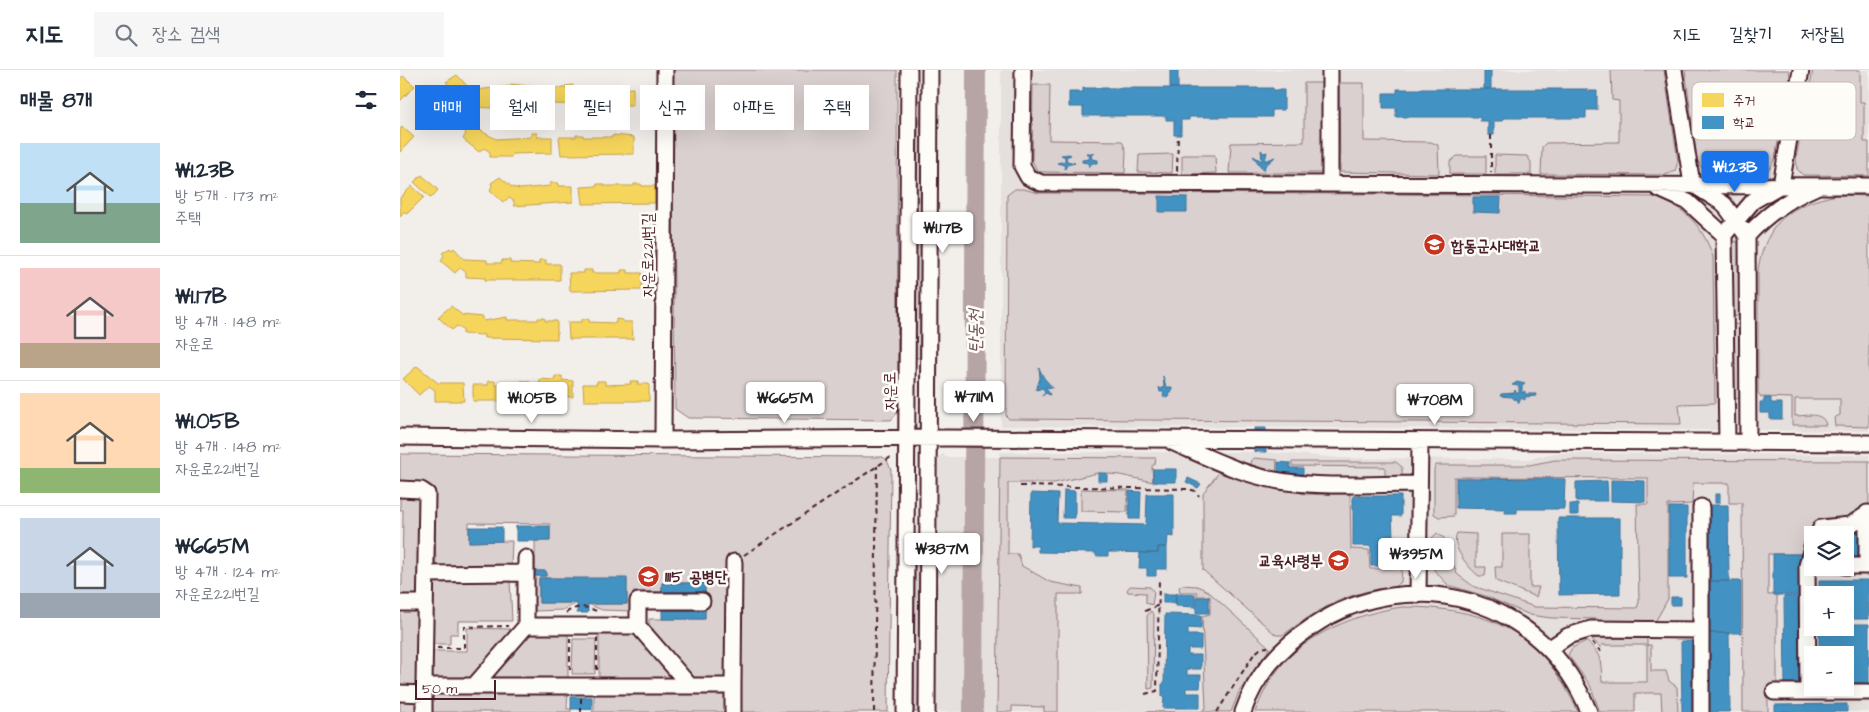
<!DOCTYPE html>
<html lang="ko">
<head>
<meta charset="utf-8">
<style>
	:root { --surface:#fff; --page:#f6f6f7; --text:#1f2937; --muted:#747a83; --line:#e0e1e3; --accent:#1a73e8 }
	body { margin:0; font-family:"Architects Daughter","Poor Story",sans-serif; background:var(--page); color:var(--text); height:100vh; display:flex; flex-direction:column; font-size:19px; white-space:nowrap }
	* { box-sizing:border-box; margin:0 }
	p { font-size:16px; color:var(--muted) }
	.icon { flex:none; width:28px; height:28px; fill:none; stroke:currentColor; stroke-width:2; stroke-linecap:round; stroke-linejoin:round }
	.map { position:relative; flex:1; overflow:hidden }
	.drawer { display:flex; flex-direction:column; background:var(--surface); width:400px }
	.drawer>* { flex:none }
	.banner { position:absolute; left:15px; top:15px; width:475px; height:45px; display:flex; gap:10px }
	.fabs { position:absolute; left:1404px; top:456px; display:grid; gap:10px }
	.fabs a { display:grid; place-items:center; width:50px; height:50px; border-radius:0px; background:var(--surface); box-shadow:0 5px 20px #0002; font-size:25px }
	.scale { position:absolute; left:15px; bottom:12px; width:81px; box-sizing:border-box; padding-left:5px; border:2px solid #4a1f2b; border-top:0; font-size:14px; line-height:18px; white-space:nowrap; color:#4a1f2b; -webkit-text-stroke:4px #fdfcf7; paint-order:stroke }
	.price { position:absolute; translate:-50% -42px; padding:0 11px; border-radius:5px; background:#fff; color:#222; font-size:16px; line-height:32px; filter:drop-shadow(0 1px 2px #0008) }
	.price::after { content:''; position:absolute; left:50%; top:30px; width:15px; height:11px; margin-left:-8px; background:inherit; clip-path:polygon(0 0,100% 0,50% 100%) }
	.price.selected { background:var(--accent); color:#fff }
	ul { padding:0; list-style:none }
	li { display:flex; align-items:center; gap:15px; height:125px; padding:0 20px }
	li+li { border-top:1px solid var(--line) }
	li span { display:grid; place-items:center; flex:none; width:140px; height:100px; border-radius:0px; color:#555 }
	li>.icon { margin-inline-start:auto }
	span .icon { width:60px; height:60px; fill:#fffc; stroke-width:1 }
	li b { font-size:21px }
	h2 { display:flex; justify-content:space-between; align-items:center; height:60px; padding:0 20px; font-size:21px }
	.chip { padding:0 18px; border-radius:0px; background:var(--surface); box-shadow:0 5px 20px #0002; font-size:18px; line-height:45px }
	.chip.selected { background:var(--accent); color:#fff }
	header { display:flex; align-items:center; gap:30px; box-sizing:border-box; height:70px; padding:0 25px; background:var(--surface); border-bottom:1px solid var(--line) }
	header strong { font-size:24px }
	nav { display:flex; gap:28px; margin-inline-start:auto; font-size:18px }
	.search { width:350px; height:45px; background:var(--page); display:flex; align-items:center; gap:12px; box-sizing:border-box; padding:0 18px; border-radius:0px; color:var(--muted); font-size:19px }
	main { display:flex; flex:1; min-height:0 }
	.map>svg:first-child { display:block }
	.built { fill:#e5dfdd; fill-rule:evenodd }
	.green { fill:#d9d0cf; stroke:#92787d }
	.homes { fill:#f6d55c; stroke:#c29e4d }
	.schools { fill:#4393c3; stroke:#457095 }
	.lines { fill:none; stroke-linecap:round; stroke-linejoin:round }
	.river { stroke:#b7a5a6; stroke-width:20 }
	.minor-casing { stroke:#4a1f2b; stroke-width:19 }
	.path { stroke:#4a1f2b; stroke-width:2; stroke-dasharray:5 4; stroke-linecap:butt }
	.minor { stroke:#fdfcf7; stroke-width:15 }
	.labels { text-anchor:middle; stroke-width:5; stroke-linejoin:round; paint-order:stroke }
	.poi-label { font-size:16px; font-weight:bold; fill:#4a1f2b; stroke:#fdfcf7; text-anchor:start }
	.street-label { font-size:16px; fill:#4a1f2b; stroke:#fdfcf7 }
	.water-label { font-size:18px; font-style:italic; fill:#704e56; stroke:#fdfcf7 }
	.key { fill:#fdfcf7; stroke:#c7baba; stroke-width:1 }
	.key-label { font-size:14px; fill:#4a1f2b }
</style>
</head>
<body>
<header>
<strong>지도</strong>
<div class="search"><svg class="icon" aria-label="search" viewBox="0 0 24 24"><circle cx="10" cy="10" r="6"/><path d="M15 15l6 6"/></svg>장소 검색</div>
<nav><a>지도</a><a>길찾기</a><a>저장됨</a></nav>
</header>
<main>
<section class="drawer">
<h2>매물 8개<svg class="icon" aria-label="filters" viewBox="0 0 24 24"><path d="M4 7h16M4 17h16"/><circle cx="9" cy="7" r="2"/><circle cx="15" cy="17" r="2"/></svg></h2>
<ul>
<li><span style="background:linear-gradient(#bfe0f5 60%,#7fa58c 0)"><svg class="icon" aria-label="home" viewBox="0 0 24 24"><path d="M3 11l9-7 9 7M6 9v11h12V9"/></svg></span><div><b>₩1.23B</b><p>방 5개 · 173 m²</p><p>주택</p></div></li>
<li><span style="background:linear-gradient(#f6c9c9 75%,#b9a48a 0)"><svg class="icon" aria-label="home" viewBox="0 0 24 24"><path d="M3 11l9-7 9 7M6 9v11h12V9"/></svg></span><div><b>₩1.17B</b><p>방 4개 · 148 m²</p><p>자운로</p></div></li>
<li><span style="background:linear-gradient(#ffd9b3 75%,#8fb573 0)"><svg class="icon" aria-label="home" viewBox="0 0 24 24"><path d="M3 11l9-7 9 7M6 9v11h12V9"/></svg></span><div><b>₩1.05B</b><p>방 4개 · 148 m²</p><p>자운로221번길</p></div></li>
<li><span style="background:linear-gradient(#c9d6e8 75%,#9aa5b1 0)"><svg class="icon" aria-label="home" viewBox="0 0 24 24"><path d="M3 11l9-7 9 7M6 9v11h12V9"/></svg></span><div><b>₩665M</b><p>방 4개 · 124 m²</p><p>자운로221번길</p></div></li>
</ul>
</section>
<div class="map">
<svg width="1469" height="642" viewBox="0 0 1469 642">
	<rect width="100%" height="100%" fill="#f2efeb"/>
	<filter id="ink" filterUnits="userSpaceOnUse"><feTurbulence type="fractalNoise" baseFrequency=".02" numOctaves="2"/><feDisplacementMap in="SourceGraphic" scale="10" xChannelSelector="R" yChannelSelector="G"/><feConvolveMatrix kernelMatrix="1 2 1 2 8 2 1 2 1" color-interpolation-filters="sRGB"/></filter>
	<g filter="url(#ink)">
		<path class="built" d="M601 0H1469V361L601 356Z
			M600 382H866L943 388 1127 389 1155 383 1469 385V642H536L538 388 544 383 545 387H600ZM1412 465H1445V498H1412ZM1412 525H1445V558H1412ZM1412 585H1445V618H1412Z"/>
		<path class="green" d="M272 0H497L498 342 491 350 288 348 275 339Z
			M1211 0H1264L1278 91 1275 101 1265 105 1141 104 1142 77 1146 73 1219 72V31L1212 30Z
			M1285 0H1389L1390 6 1375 89 1369 100 1359 105 1312 104 1301 97 1297 89Z
			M1413 0H1460V32H1464V72H1469V106L1403 105 1397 99 1396 88Z
			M904 13H925V103H829L831 73 904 72Z
			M939 13H964V71L1031 72 1038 75 1039 104 940 102Z
			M633 15H650L649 70 722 71 726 81 725 103 641 102 636 99 632 90Z
			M518 30H522L520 288H516Z
			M773 84 772 103 738 102 739 85Z
			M782 85H815L816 103 782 104Z
			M1095 85 1127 86 1131 92V104H1095Z
			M1057 86H1086V104H1050V92Z
			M615 119H623L639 123 989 124 1254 127C1285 137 1303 156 1313 187L1315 333 1279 334 1281 354 609 349 606 346 607 125Z
			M1437 125 1469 126V357L1435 356 1434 348 1440 345V329H1395V346C1406 346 1423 341 1426 355H1392V328L1361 327 1358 323V199C1367 151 1391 134 1437 125Z
			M1336 171 1340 176 1339 243 1336 247 1332 243 1331 176Z
			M1335 254 1339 255 1340 327 1337 329 1333 327V256Z
			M0 384 483 387 487 390 491 400 488 642H338L327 610 296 611 249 555V549H305V513H262V522H233L232 541 202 540 188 534H227V509L139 508V533H177L163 540 135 541 133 506H146V501H135V471H150V454L69 453V472L112 471 111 496H36L34 426 0 416Z
			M600 387 756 388 755 394 752 396 753 412 720 405 698 403 654 413H608V484H618L622 496 650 512 682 518V524H658V642H644V637L612 636V642H597Z
			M853 388 877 390 876 405 854 398 850 392Z
			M1155 390 1469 391V439L1447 451 1415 455 1401 484H1368V525H1377V618H1368V642H1343L1342 433H1329V413H1293L1292 434 1268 435V529L1255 552 1198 554V549L1151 548 1130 545 1085 526 1048 515 1034 500 1032 468 1037 463 1044 468 1057 504 1073 516 1135 537 1237 538 1239 532 1237 434H1248V408L1054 407V446L1039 447 1034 444V399L1036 395H1129Z
			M892 392H996L1002 397V410H985V397L892 396Z
			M820 401 840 408 905 424H950L951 479 969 480 970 499 1002 498 1001 512C993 521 972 519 961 523 931 531 908 547 883 565H876L803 500V423Z
			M681 419 728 420 727 442 681 441Z
			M0 423 19 426 21 430 19 527 0 530V516L2 515 3 440H0Z
			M1057 463 1076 464V497H1086L1085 506H1079C1069 499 1050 476 1057 463Z
			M1102 464H1130V517H1139L1136 527 1096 511 1095 497H1102Z
			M515 488H520L518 642H514Z
			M36 510H110L112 551H58V564H50V574H32V515Z
			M782 515 797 516 808 521 870 578 839 622 831 642H745H801L806 638 802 546 810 544V526H797V522H780L779 517Z
			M730 516 750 517 754 522 752 535 746 533V523L728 522 727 520Z
			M0 536 19 538 20 620 0 621Z
			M1002 537C1087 537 1142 561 1178 642H855C861 628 867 614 877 601 904 564 958 543 1002 537Z
			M751 541 754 545 753 618 748 619 747 546Z
			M67 558 110 559V567L73 610H32V581H67Z
			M129 563H168V612L92 610V606Z
			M199 564H237L275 606 274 611 199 612Z
			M1197 568H1247V575H1251V601H1266L1269 611 1277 617 1278 642H1262L1261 623H1235V642H1200L1190 615 1168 585 1172 578 1186 571C1202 583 1201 594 1202 612H1247V575H1202L1201 578 1192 569Z
			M173 569H196L195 604H172Z
			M168 621 167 639H171V642H32V622Z
			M194 621 324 623 327 642H192L194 639Z
			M0 627H18L20 642H0Z"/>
		<path class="homes" d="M57 5 69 18 76 20 111 16V14L137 17 136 34H93L92 38 69 37V33L64 29 60 32 44 19 48 14 46 12Z
			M3 6 15 16 0 31V9Z
			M173 15V18L210 19 209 16 216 15 217 19 233 18V35L147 34 146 18H165V16Z
			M72 56 96 69 131 67V63H137V67H152V83L112 84 111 87H90V82L84 78 79 82 63 69 66 63 64 61Z
			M2 57 14 67 0 82V59Z
			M176 65H183V67H213V65L234 67V84L161 85 159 67H176Z
			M22 105 38 120 31 128 14 112Z
			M100 107 112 117 120 119 150 116V113H158V116H173V132L114 136V131L109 128 103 132 90 120 92 116 91 113Z
			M197 114H204V116H234V114H241L242 116H255V133L183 134 181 117 197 116Z
			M12 116 24 127 7 144 4 141 0 147V128Z
			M50 178 52 180 54 178 64 189 87 190V193H102V190H110V193L139 194V190H146V194H160V210H85V208L66 207V202L60 198 55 203 41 191 44 185 42 183Z
			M184 200H192V203H221V200H228V203H242V220L170 221 169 203H184Z
			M51 236 62 245 83 247 84 251 107 247V250H138V248H145V251H157V269L84 268V265L63 264V260L57 256 52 260 38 247Z
			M182 249H189V252L216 253V249L223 250V252H232L233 269H169L168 252H182Z
			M17 296 38 313H63L64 331H35V320L29 316 19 325 3 309Z
			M155 306H162V310L173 311V327L140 326V331H73V315H88V311H95V315H121V311H129V314H140V309L155 310Z
			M197 311H205V315L231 314 230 311H238L237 314H249V331H184L183 314H197Z"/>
		<path class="schools" d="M770 0H778V18H770Z
			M1084 0H1091V19H1084Z
			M683 18H873V20H884V40H872V47H789V50H781V65H774V50H766V46H683V37H669V22H683Z
			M997 19H1187V21H1197V40H1186V48H1103V51H1094V65H1088V51H1080V47H996V38H983V23H997Z
			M861 80 864 83 867 82 865 91 875 87 865 96 864 101 853 86 862 91Z
			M686 83H695L691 85 692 89 698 90V93H692L689 97 688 93 682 92V90L689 89 690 85Z
			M669 84 671 85 666 87 667 91 675 93 667 95 665 99 664 95 657 93 665 91V87L661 85Z
			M759 126 787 127V142H759Z
			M1073 127H1101L1100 143 1073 142Z
			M639 298 644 308 653 318 646 317 650 325 646 323 642 326 645 322 643 318 636 320 640 308Z
			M763 306 766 317H772V322H768L770 326 767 328 763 326 764 322H760L759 317 761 319 764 317Z
			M1117 312 1125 314 1122 316V323L1125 321V324H1136V326L1125 327V330L1121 328 1119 333 1116 328 1115 330 1112 327 1100 326 1101 324 1114 323 1115 320 1116 323H1119V316L1112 315Z
			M1364 328H1371V333H1382V349H1370V343H1360V332H1364Z
			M854 358H866V382H854Z
			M878 392 890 393V398H903V404L878 403Z
			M753 399H776V412H753Z
			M698 403H707V411H698Z
			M788 408 801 414 798 418 786 412Z
			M1056 408 1165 409 1164 439H1117V443H1105V439L1056 438Z
			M1211 410 1245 411V432L1211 431Z
			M1207 411 1208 431H1176V412Z
			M664 420 675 421V448H663Z
			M729 421 741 422 740 449H729Z
			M631 423 658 424 657 453 746 455 747 424H774V467L768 466 767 477H758V483L708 482V486H696V483L638 482V476H630Z
			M1315 424H1320V433H1315Z
			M953 426H1001V446H992L993 465H988V496H971V476H953Z
			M1170 434H1178V445H1170Z
			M1308 435H1328L1329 511H1308Z
			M1269 437H1287V508H1269Z
			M1158 448H1220V524L1159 525Z
			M116 456H150V471H116Z
			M69 457H102V471L69 472Z
			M1422 460H1462V489H1445V465H1422Z
			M758 477H767V499H756V506H747V498H739L740 483H758Z
			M1373 484H1401V525H1373Z
			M133 501H146V506H133Z
			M139 508H227V534H188V543H177V533H139Z
			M1419 510H1469V549H1445V525H1419Z
			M1305 511H1341V563H1305Z
			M262 513H305V522H262Z
			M776 523 795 524V537L776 536Z
			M763 524H775L776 533H763Z
			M1384 526H1401L1402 617H1385Z
			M796 527H809V543H796Z
			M1271 527H1281V535H1271Z
			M262 540H305V549H262Z
			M765 544 801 545V559L788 558V565H801V579H788V585H801V599H787V605H801L800 618H786V623H800V638H763L764 627H762V614H764Z
			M1445 554H1469V615H1445V585H1419V558H1445Z
			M1308 563H1329L1330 642H1308Z
			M1281 571H1294L1295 642H1282Z
			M171 627H192V639H171Z
			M1447 634V642H1375V635Z"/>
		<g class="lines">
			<path class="river" d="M573 642 576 0"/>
			<defs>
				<path id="minor" d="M623 0 622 96 628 107 641 113 1469 116
					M1274 0 1292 114 1324 134 1347 166 1348 373
					M930 114V0
					M1257 118 1288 132 1324 165
					M1347 166C1366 145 1390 128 1416 117
					M0 367 263 370 548 368 1469 373
					M263 370 265 0
					M772 372C807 387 842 405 880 411 925 418 974 414 1019 414
					M1327 372 1324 165 1353 131 1381 115 1401 0
					M0 419 21 420 27 424 24 616
					M1301 437V642
					M1467 443V496
					M1418 465 1421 458 1450 455 1469 443
					M1445 496H1469
					M26 504 125 503
					M1018 525 1020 371
					M0 533H25
					M126 556H238L290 616
					M238 556V531H302
					M1150 578 1168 566 1191 559 1301 560
					M74 616 126 556V488
					M333 616 334 492
					M1374 622H1469
					M1408 622 1407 496 1412 477
					M0 623 24 624
					M24 642V616H333V642
					M505 642 509 0
					M527 642 530 0
					M843 642C856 604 880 578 913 556 1013 490 1145 530 1189 642"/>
			</defs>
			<use href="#minor" class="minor-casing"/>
			<path class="path" d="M1091 65V102
				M777 101 778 65
				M620 416 788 419 796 421 799 426
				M344 485 491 387
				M745 541 759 535
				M166 543C176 535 188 536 198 542
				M170 568V603
				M197 568V603
				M1192 572 1201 582
				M37 578H64V557L108 556
				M745 624 757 621 759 508
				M181 628V642
				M474 642 477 396
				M817 642 854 584 861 578 868 577"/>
			<use href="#minor" class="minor"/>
		</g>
	</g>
	<defs>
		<symbol id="university-disc" viewBox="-11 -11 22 22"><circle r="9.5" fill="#c8321e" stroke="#fdfcf7"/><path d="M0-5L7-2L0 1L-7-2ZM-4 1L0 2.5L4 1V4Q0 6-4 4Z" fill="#fff"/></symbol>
	</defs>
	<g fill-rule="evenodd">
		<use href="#university-disc" x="1022" y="162" width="25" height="25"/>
		<use href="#university-disc" x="926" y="478" width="25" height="25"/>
		<use href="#university-disc" x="236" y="494" width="25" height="25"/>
	</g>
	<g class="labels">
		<g class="poi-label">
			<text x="1051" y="181">합동군사대학교</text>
			<text x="923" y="496" text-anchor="end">교육사령부</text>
			<text x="265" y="512">1115 공병단</text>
		</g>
		<g class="street-label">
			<text transform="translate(247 185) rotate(-90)" y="6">자운로221번길</text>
			<text transform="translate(489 321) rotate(-90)" y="6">자운로</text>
		</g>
		<g class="water-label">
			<text transform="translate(575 261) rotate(-90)" y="6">탄동천</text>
		</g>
	</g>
	<rect x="1292" y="12" width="164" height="58" rx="8" class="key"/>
	<rect x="1302" y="23" width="22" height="14" fill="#f6d55c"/>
	<rect x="1302" y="46" width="22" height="13" fill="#4393c3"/>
	<g class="key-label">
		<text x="1333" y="35">주거</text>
		<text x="1333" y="57">학교</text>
	</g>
</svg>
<div class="fabs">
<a><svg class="icon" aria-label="layers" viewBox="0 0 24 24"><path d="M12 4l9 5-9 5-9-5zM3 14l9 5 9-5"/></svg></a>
<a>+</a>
<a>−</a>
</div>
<div class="scale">50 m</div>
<b class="price selected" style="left:1335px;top:123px">₩1.23B</b>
<b class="price" style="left:543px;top:184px">₩1.17B</b>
<b class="price" style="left:574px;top:353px">₩711M</b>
<b class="price" style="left:132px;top:354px">₩1.05B</b>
<b class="price" style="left:385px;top:354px">₩665M</b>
<b class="price" style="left:1035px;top:356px">₩708M</b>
<b class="price" style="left:542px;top:505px">₩387M</b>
<b class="price" style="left:1016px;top:510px">₩395M</b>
<div class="banner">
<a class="chip selected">매매</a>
<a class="chip">월세</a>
<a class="chip">필터</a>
<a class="chip">신규</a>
<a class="chip">아파트</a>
<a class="chip">주택</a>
</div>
</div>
</main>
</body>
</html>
